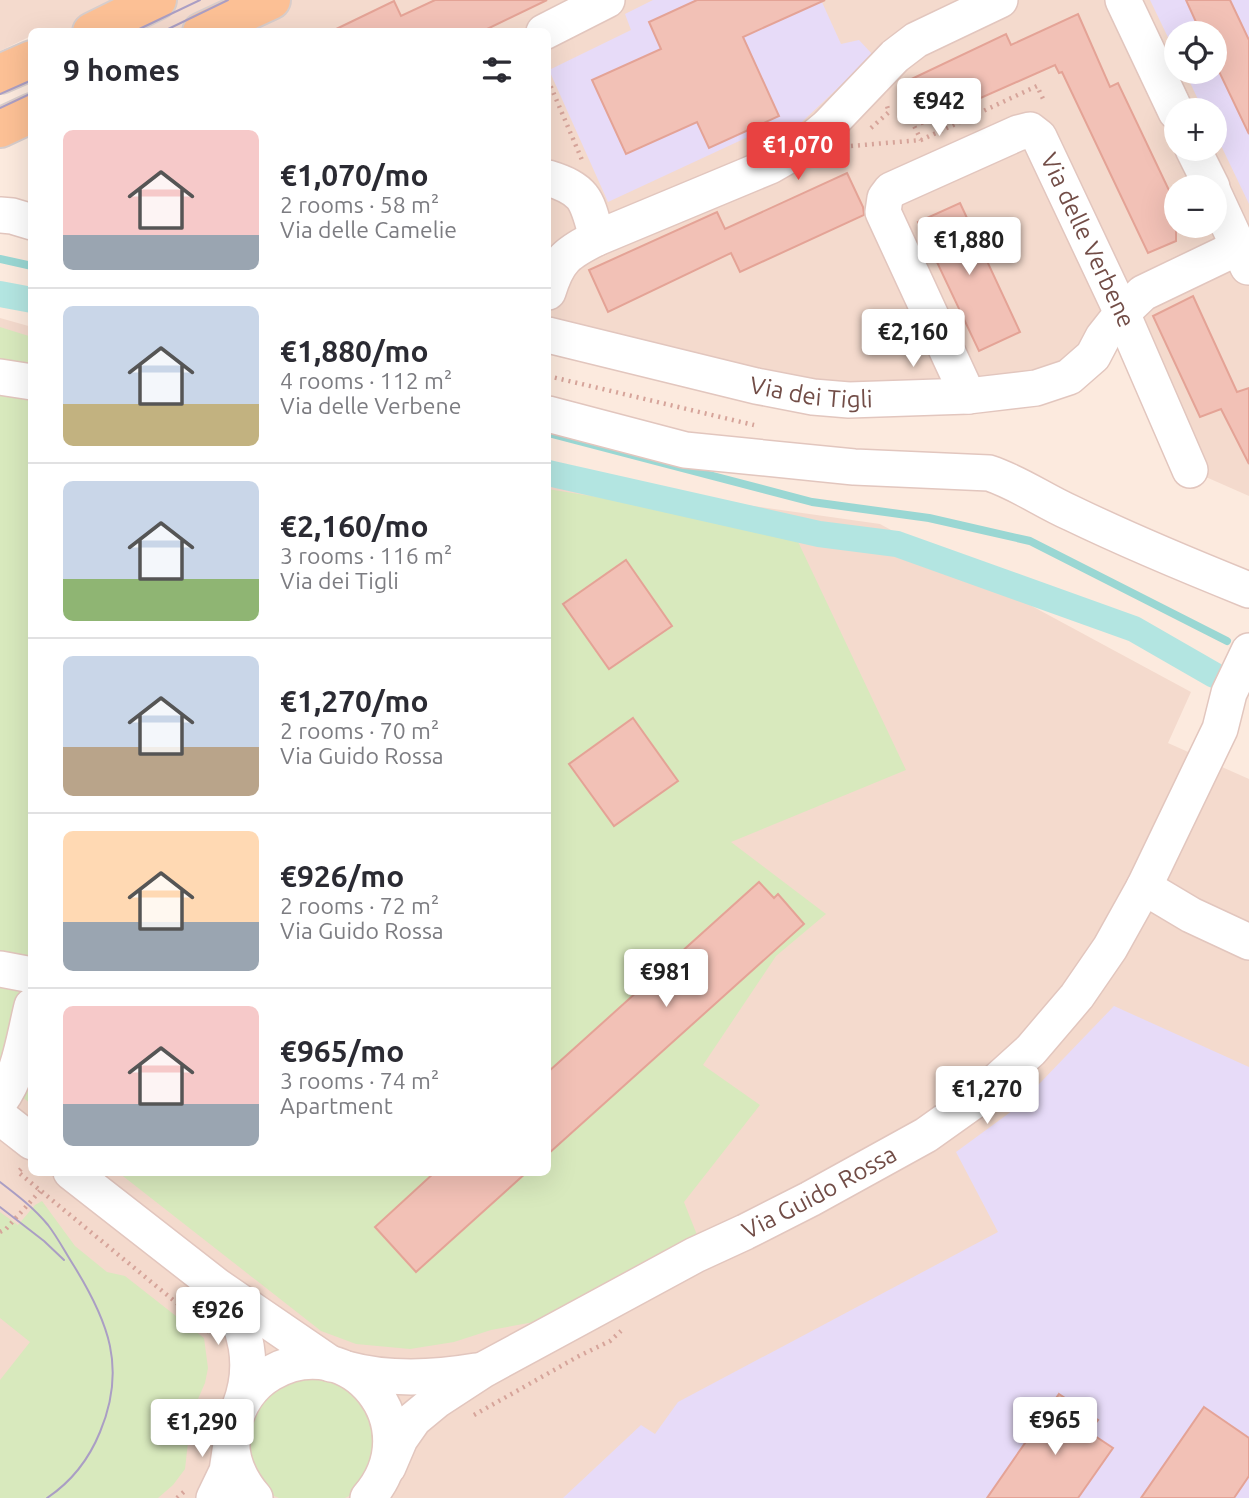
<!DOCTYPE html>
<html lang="en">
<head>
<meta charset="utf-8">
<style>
	:root { --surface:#fff; --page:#f7f7f7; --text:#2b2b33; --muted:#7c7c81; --line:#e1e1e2; --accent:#e84241 }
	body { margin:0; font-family:Ubuntu,sans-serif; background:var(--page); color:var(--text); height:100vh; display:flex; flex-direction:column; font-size:26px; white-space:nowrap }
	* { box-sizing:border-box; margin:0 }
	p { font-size:23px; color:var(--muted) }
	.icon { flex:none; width:38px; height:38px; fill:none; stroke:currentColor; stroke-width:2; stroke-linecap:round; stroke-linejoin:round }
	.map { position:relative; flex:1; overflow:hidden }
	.panel { position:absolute; left:28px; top:28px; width:523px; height:1148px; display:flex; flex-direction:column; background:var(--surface); border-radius:10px; box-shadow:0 7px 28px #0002 }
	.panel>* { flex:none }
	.tools { position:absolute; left:1164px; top:21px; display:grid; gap:14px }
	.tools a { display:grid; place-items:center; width:63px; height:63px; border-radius:50%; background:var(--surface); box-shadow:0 7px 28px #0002; font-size:35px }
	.price { position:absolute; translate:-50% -60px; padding:0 16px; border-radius:7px; background:#fff; color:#222; font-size:23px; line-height:46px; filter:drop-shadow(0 2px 4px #0008) }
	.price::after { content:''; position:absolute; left:50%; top:42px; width:21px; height:16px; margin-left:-10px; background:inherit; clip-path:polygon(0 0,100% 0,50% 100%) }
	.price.current { background:var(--accent); color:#fff }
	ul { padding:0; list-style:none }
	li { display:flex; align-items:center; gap:21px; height:175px; padding:0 35px }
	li+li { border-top:2px solid var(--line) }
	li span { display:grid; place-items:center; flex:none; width:196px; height:140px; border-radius:10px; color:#555 }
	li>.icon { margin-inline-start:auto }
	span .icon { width:84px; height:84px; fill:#fffc; stroke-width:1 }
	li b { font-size:30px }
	h2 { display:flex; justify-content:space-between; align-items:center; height:84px; padding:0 35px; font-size:30px }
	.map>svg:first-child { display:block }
	.residential { fill:#f4dacd; fill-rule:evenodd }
	.education { fill:#e7dbf8 }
	.green { fill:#d8e9bd }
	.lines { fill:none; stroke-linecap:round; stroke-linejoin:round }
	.stream { stroke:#9ad7d3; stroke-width:8 }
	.canal { stroke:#b3e5e1; stroke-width:26 }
	.building { fill:#f2c1b6; stroke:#e4a396; stroke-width:2 }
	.minor-casing { stroke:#e2c6be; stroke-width:38 }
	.major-casing { stroke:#d8cdcb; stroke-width:42 }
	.path { stroke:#d6a49a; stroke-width:4.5; stroke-dasharray:2 5; stroke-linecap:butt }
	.minor { stroke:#fff; stroke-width:35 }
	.major { stroke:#fcc095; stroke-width:38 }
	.tram { stroke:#aa9ec4; stroke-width:2 }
	.labels { text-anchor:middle; stroke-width:7; stroke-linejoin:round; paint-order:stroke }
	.street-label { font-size:24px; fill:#724d47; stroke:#ffefe4 }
</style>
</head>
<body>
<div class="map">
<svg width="1249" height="1498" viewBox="0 0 1249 1498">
	<rect width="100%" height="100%" fill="#fceade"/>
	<path class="residential" d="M0 0H1249V496L1190 470 1122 313 1069 377 849 400 548 335V32H32L31 36 0 51ZM1176 33H1214V72H1176ZM1176 110H1214V149H1176ZM1176 187H1214V226H1176Z
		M0 318 32 327V1172H548V477L880 524 1191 692 1168 743 1249 779V1498H0Z"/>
	<path class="education" d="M653 0H821L841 44 859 40 873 55 787 136 775 143 765 129 608 202 549 70 631 30 625 14Z
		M1150 0H1249V204L1215 133 1214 110H1203L1185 72H1214V33H1176V54Z
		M1114 1006 1249 1067V1498H563L641 1425 655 1434 678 1402 998 1232 956 1152 1016 1108Z"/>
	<path class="green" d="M0 327 32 337 31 1104 0 1079Z
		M548 489 792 529 906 770 731 842 826 914 776 956 703 1065 760 1105 684 1202 697 1235 545 1320 491 1330 454 1342 410 1349 356 1344 321 1331 119 1173 548 1172Z
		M42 1201 75 1246 107 1272 125 1276 204 1338 208 1368 205 1383 191 1415 185 1469 173 1485 158 1498H0V1380L30 1342 0 1318V1212L18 1225 35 1205Z
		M304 1376 335 1380 361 1398 378 1442 361 1485 349 1496 345 1498H279L274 1496 263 1485 254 1472 246 1442 254 1411 275 1387Z"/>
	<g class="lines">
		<path class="stream" d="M0 259 32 266
			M548 433 812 502 929 518 1030 541 1227 641"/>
		<path class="canal" d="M0 294 32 300
			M548 473 819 534 897 544 1134 629 1214 675"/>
	</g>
	<path class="building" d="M435 0H547L481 32H330L394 1 401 16Z
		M697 0H825L743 37 779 116 709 148 697 122 626 154 592 80 661 49 649 22Z
		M1186 0H1230L1249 40V134L1214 61V33H1201Z
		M1078 14 1110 87 1118 83 1176 205V241L1148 253 1062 72 1059 73 1055 65 922 124 903 83 1006 34 1011 45Z
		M847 173 863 207 864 215 740 272 731 253 608 312 589 270 717 212 725 229Z
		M960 203 1020 332 979 351 918 222Z
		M1193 296 1237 392 1249 388V464L1221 409 1200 417 1153 316Z
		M626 560 672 626 609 669 563 604Z
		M633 718 678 781 614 826 569 764Z
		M759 882 774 898 778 894 804 924 548 1154V1072Z
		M435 1172H527L416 1272 375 1227Z
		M1059 1394 1098 1420 1089 1432 1113 1448 1078 1498H987Z
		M1204 1407 1249 1438V1476L1234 1498H1141Z"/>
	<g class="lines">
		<defs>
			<g id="minor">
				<path d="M1123 0 1176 112"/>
				<path d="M544 32 607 0"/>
				<path d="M1193 149 1212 187"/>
				<path d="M548 178C587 190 587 201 597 238"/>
				<path d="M1214 194 1248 267"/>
				<path d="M0 215 12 216 32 222"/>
				<path d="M548 292C558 259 567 253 597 238L770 166 803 147 827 127 895 56 916 40 1000 0"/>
				<path id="s1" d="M548 335 756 386 813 397 849 400 968 396 1036 388 1069 377 1093 356 1103 337 1122 313 1143 293 1239 247"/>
				<path d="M0 377 32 382"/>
				<path id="s2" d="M968 396 883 212 885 198 891 190 1018 133 1030 130 1039 137 1122 313 1190 470"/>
				<path d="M548 414 685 450 854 467 989 473C1019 483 1042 500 1071 513 1129 541 1189 566 1249 590"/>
				<path d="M1144 887 1191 915 1249 942"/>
				<path d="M0 969 32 975"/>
				<path d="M0 1101C20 1074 24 1038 32 1006"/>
				<path d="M0 1117 32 1142"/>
				<path d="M71 1172 217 1286 331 1364"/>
				<path d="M221 1292C248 1325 255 1367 240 1406"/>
				<path d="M347 1369C387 1380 435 1378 476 1371"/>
				<path id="s3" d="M388 1467 400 1439 414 1419 437 1400 483 1370 695 1255 745 1232 810 1199 926 1135 978 1098 1031 1050 1077 996 1110 948 1144 887 1220 729 1229 693 1249 651"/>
				<path d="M214 1498 227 1471 231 1444"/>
				<path d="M255 1498C237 1477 227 1451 234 1424 239 1403 252 1384 271 1373 351 1327 431 1426 368 1498"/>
			</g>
			<path id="major" d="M92 32 157 0
				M202 32 271 0
				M0 74 32 60
				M0 128 32 113"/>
		</defs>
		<use href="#minor" class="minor-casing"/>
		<use href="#major" class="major-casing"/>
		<path class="path" d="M548 80 582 160
			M899 95 921 140
			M871 128 889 112 887 106
			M851 146 921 140 1037 86 1045 103
			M548 376 754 425
			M21 1169 18 1172 201 1323 209 1332
			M0 1232 6 1229 40 1191
			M474 1415 579 1356 610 1341 621 1331
			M177 1498 187 1489"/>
		<use href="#minor" class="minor"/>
		<use href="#major" class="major"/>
		<path class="tram" d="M133 32 200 0
			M162 32 228 0
			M0 94 32 80
			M0 108 32 93
			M0 1182C17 1195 34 1208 48 1225 58 1238 65 1252 74 1266 108 1321 127 1368 100 1432 89 1459 71 1482 47 1498
			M0 1207 44 1241 64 1260"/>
	</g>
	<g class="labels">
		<g class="street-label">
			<text dy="8" stroke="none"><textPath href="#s2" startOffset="504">Via delle Verbene</textPath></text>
			<text dy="8" stroke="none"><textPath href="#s1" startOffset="270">Via dei Tigli</textPath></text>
			<text dy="8" stroke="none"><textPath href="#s3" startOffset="520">Via Guido Rossa</textPath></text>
		</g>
	</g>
</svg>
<div class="tools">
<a><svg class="icon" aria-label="locate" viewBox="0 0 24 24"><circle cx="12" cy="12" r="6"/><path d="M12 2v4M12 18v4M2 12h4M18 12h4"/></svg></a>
<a>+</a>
<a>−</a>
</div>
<b class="price" style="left:939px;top:138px">€942</b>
<b class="price current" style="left:798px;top:182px">€1,070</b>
<b class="price" style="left:969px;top:277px">€1,880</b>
<b class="price" style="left:913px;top:369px">€2,160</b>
<b class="price" style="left:666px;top:1009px">€981</b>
<b class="price" style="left:987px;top:1126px">€1,270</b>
<b class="price" style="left:218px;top:1347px">€926</b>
<b class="price" style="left:1055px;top:1457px">€965</b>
<b class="price" style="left:202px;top:1459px">€1,290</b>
<section class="panel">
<h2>9 homes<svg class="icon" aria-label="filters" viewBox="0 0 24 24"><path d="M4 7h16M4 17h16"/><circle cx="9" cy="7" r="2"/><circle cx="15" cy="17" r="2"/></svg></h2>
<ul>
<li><span style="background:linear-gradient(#f6c9c9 75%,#9aa5b1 0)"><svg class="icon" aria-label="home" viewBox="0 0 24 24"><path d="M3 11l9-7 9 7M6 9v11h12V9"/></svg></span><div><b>€1,070/mo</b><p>2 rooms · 58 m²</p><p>Via delle Camelie</p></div></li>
<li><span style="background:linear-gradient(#c9d6e8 70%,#c2b280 0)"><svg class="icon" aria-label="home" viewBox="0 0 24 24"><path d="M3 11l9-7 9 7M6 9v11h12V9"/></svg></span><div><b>€1,880/mo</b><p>4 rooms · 112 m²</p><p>Via delle Verbene</p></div></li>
<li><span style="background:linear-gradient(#c9d6e8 70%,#8fb573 0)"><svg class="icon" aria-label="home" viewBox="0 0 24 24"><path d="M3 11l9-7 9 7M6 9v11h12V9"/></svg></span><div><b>€2,160/mo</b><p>3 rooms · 116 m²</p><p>Via dei Tigli</p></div></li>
<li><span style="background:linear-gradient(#c9d6e8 65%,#b9a48a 0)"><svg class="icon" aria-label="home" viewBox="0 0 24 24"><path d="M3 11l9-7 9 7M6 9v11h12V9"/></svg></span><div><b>€1,270/mo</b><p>2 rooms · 70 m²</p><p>Via Guido Rossa</p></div></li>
<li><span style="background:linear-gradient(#ffd9b3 65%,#9aa5b1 0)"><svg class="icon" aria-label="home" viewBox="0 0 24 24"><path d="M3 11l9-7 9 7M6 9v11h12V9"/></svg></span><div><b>€926/mo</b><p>2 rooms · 72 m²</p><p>Via Guido Rossa</p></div></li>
<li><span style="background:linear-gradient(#f6c9c9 70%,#9aa5b1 0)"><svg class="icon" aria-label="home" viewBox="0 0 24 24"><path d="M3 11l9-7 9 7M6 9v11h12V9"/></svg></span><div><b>€965/mo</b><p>3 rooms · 74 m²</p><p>Apartment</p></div></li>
</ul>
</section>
</div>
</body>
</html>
